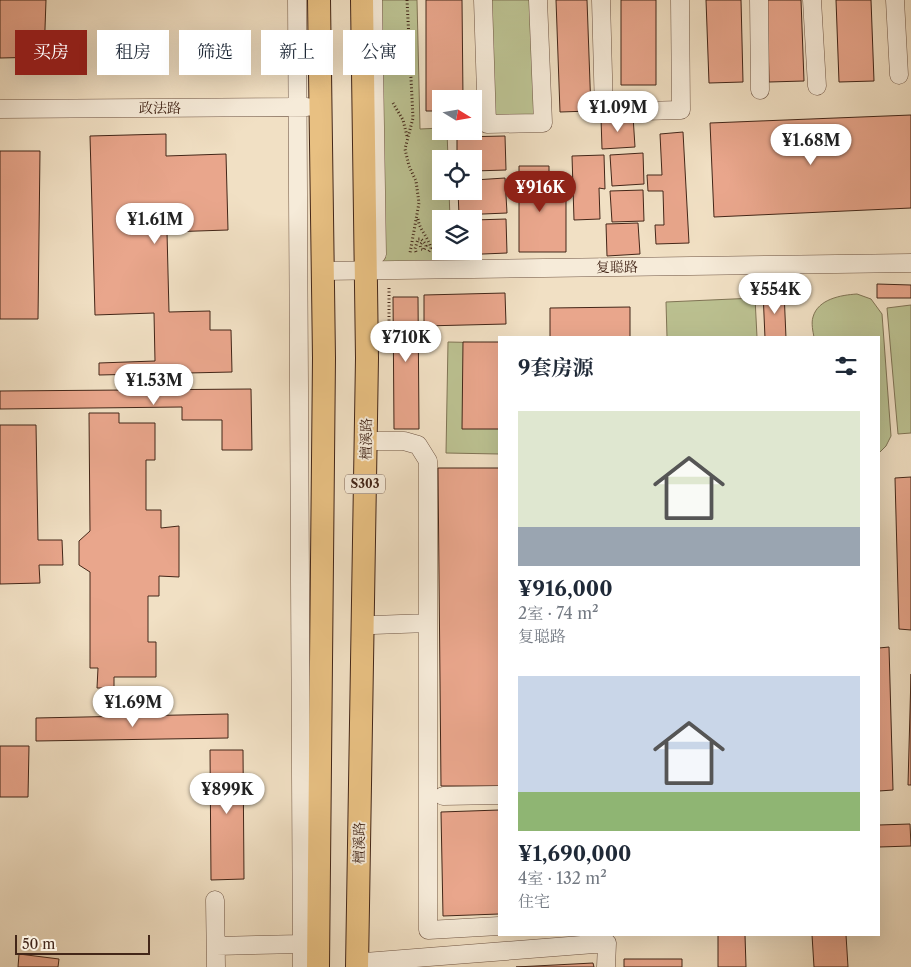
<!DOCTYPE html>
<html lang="zh">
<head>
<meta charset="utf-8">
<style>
	:root { --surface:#fff; --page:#f6f6f7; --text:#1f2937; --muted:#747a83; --accent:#8f2418 }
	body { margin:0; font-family:"Libre Caslon Text","Noto Serif SC",serif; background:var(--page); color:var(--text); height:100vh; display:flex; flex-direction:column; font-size:19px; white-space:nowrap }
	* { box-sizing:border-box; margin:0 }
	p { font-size:16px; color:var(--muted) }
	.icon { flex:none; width:28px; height:28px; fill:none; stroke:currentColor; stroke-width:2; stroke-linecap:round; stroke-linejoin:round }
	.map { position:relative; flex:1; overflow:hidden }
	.details { position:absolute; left:498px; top:336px; width:382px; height:600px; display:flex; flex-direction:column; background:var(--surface); border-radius:0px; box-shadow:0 5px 20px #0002 }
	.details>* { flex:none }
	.banner { position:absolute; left:15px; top:30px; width:408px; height:45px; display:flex; gap:10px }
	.needle { width:32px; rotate:101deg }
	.controls { position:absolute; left:432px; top:90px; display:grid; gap:10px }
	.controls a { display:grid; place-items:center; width:50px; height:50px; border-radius:0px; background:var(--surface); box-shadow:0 5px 20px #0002; font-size:25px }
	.scale { position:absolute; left:15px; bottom:12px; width:135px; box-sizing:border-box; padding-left:5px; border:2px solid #432618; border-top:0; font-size:14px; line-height:18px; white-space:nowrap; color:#432618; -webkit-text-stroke:4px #f6ebd9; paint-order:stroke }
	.price { position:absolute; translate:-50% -42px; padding:0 11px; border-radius:18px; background:#fff; color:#222; font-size:16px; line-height:32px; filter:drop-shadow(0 1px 2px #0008) }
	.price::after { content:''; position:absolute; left:50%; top:30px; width:15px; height:11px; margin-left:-8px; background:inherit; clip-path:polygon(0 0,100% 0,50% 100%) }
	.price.active { background:var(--accent); color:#fff }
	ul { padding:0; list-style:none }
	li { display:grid; align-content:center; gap:10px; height:265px; padding:0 20px }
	li span { display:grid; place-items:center; height:155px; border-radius:0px; color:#555 }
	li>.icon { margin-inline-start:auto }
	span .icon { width:90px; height:90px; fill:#fffc; stroke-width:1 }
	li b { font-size:21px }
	h2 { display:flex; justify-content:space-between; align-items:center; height:60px; padding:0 20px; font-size:21px }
	.tag { padding:0 18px; border-radius:0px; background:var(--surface); box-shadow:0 5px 20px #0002; font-size:18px; line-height:45px }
	.tag.active { background:var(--accent); color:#fff }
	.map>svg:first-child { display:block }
	.green { fill:#bcc292; stroke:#807455 }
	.building { fill:#e9a68c; stroke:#432618 }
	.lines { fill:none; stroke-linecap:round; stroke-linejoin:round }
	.minor-casing { stroke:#6e5443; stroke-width:19 }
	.major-casing { stroke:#432618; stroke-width:24 }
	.path { stroke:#432618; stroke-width:3; stroke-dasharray:1 2.5; stroke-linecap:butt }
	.minor { stroke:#f6ebd9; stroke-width:18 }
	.major { stroke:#e8c082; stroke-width:22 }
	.labels { text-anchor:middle; stroke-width:4; stroke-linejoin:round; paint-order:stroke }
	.shield { fill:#f6ebd9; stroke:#796152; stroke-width:1 }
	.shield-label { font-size:12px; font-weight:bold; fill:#432618 }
	.street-label { font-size:14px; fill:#432618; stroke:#f6ebd9 }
</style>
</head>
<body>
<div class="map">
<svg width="911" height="967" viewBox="0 0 911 967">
	<rect width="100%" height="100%" fill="#f1e0c4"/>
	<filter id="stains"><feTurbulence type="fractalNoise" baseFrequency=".004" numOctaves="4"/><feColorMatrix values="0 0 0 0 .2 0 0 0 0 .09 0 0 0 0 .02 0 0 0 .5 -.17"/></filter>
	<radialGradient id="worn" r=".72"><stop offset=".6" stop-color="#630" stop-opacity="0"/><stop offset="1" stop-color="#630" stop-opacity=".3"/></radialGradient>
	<path class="green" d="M373 0H417L420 129 441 128V131H447L448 159H441V191H449L450 219H441V251H452L453 270H377Z
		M483 0H538L543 123 487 124Z
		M857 294 871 299 882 314 891 436 886 446 879 453V338L814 337C813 332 811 323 813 317 818 299 841 295 857 294Z
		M755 298 757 337H667L666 302Z
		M911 305V433L898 434 887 308Z
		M448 342 499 343V454L446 453Z"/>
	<path class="building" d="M0 0H46L44 57 0 58Z
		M426 0H462L463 99H441V111H426Z
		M556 0H587L591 111 560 112Z
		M621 0H656V85H621Z
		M706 0H741L743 82 709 83Z
		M767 0H801L804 81 769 82Z
		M836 0H871L874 81 839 82Z
		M911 115V208L714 217 710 123Z
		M633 116 635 147 602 149 601 118Z
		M683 132 689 243 656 244 655 225H664L663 191H648L647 175H662L660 134Z
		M166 134V156L226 154 228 230 167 232 169 312 210 311V330H231L232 372 99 375V363L155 361 154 313 95 315 90 136Z
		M505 136 506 170 474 171V159H457V137Z
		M0 151H40L38 319H0Z
		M643 153 644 184 612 186 610 155Z
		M604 155 605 189 599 188 600 219 574 220 572 156Z
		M519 166H549V194H566V252H519Z
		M505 178 507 213 459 215 458 191H474V180Z
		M643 190 644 221 612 222 610 191Z
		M506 219 507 253 459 255V251H474V220Z
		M638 223 640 254 607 256 606 224Z
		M877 284 911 285V298H877Z
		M784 291 786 338H765L763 292Z
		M505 293 506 324 424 326V295Z
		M393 297H418L419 429H394Z
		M630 307V338H550V308Z
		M463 342H499V429H462Z
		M251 389 252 450H222V420H182V407L0 409V391Z
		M89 413H119V423H155V460H146V510H161V528L179 526V577L159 576V596H148V642H156V677H114V688H97L98 668H90V572L79 565V541L90 531Z
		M0 425H36L38 540H62L63 565H39L40 583 0 584Z
		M438 468H499V786H441Z
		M911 477V630L899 629 895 478Z
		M889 647 893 790 879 791V648Z
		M911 674V785H908Z
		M228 714V738L36 741V718Z
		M0 746H29L28 797H0Z
		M210 750H243L244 879 211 880Z
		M499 810V914L443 916 441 812Z
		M910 824 911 846 879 847V825Z
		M718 935H745L746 967H718Z
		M812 935H846L848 967H814Z
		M19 954 59 959 58 967H18Z
		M624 959H682V967H624Z
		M593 963 594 967H516Z"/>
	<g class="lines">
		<defs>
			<path id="minor" d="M297 0 302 967
				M373 0 377 254
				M483 0 487 124 543 123 538 0
				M601 0 604 112 681 110 680 0
				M759 0 760 90
				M812 0 817 86
				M895 0 899 75
				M0 109 307 107
				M322 271 911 263
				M428 623V930L499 926
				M373 625 428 623V461L418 445 404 441H376
				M443 796 499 795
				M215 900 216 967
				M216 946 301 944
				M365 962 607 943 606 967"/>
			<path id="major" d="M318 967 324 358 319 0
				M357 967 367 358 362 0"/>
		</defs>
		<use href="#minor" class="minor-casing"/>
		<use href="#major" class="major-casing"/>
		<path class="path" d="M407 0 413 118 405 149 409 166 416 181 419 203 410 253
			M393 103 403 120 407 136
			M418 219C419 229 428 237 431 248L428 253
			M416 252 415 249 418 239H421C423 241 425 243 426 246L424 250 421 249 420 245 423 241
			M389 288V349"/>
		<use href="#minor" class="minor"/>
		<use href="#major" class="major"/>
	</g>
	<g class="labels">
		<rect class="shield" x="345" y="474.5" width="40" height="19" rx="4"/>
		<g class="shield-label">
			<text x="365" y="488">S303</text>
		</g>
		<g class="street-label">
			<text x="160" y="113">政法路</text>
			<text transform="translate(617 267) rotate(-1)" y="5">复聪路</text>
			<text transform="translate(366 439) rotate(-89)" y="5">檀溪路</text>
			<text transform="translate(359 843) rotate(-89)" y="5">檀溪路</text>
		</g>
	</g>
	<rect width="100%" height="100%" filter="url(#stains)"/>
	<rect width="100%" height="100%" fill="url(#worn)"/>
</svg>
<div class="controls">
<a><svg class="needle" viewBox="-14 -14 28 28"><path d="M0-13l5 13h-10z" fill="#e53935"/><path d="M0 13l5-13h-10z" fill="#747a83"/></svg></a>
<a><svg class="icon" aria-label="locate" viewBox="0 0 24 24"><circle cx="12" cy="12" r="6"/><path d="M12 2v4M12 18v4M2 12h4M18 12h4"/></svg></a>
<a><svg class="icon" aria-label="layers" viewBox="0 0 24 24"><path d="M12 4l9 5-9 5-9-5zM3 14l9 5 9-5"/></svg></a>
</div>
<div class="scale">50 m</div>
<b class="price" style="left:618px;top:133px">¥1.09M</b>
<b class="price" style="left:811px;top:166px">¥1.68M</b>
<b class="price active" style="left:540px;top:213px">¥916K</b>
<b class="price" style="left:155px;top:245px">¥1.61M</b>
<b class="price" style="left:775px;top:315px">¥554K</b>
<b class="price" style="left:406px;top:363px">¥710K</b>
<b class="price" style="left:154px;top:406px">¥1.53M</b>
<b class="price" style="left:133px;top:728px">¥1.69M</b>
<b class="price" style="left:227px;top:815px">¥899K</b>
<div class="banner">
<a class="tag active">买房</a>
<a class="tag">租房</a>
<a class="tag">筛选</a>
<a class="tag">新上</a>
<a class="tag">公寓</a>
</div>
<section class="details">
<h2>9套房源<svg class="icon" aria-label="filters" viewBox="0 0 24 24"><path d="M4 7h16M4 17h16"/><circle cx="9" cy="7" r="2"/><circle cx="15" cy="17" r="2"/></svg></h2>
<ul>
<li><span style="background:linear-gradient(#dfe7d0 75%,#9aa5b1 0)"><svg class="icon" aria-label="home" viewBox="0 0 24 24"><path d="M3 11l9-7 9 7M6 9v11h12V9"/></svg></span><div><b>¥916,000</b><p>2室 · 74 m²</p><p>复聪路</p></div></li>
<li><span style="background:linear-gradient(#c9d6e8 75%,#8fb573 0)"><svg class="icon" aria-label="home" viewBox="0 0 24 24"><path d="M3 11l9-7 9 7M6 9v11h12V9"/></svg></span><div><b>¥1,690,000</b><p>4室 · 132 m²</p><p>住宅</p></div></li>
</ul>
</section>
</div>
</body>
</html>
